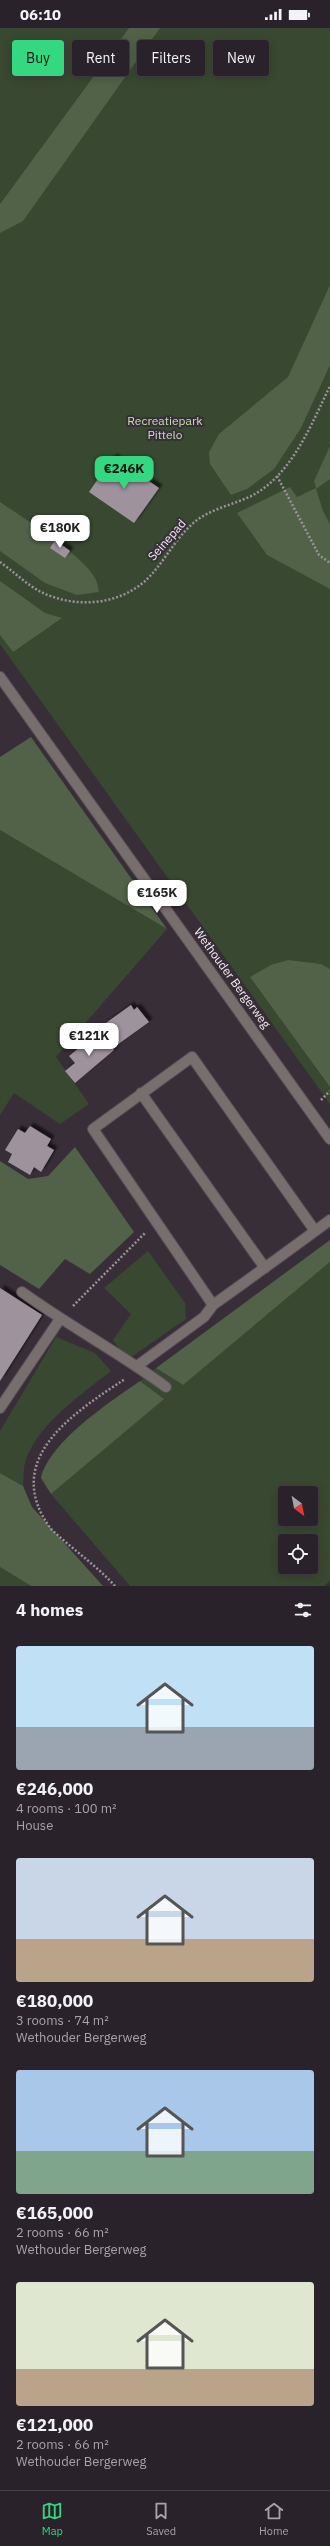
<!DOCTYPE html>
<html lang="en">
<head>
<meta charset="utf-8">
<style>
	:root { --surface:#2a222a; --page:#362f36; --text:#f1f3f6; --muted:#a5a4a8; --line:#463f47; --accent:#33d881 }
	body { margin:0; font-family:"IBM Plex Sans",sans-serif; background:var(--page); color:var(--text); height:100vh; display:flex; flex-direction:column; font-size:15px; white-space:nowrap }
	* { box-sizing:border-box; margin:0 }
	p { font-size:13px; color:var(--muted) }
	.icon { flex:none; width:22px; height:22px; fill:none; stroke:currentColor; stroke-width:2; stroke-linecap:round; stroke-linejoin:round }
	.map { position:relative; height:1558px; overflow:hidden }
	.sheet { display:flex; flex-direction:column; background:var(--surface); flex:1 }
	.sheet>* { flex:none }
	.guide { position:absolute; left:12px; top:12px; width:306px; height:36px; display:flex; gap:8px }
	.needle { width:26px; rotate:148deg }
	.buttons { position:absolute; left:278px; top:1458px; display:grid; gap:8px }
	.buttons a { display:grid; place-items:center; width:40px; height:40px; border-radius:4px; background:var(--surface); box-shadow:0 2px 10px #0003,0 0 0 1px var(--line); font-size:20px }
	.price { position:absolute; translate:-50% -34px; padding:0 9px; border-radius:8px; background:#fff; color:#222; font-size:13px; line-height:26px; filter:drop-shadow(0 1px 2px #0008) }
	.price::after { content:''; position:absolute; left:50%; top:24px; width:12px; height:9px; margin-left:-6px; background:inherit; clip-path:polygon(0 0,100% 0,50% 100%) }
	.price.current { background:var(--accent); color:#111 }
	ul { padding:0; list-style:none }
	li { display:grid; align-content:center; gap:8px; height:212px; padding:0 16px }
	li span { display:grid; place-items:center; height:124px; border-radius:4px; color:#555 }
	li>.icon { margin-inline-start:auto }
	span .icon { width:72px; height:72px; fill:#fffc; stroke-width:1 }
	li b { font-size:17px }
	h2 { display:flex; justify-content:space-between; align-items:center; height:48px; padding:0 16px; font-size:17px }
	.tag { padding:0 14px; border-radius:4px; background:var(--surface); box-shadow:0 2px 10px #0003,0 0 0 1px var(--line); font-size:14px; line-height:36px }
	.tag.current { background:var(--accent); color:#111 }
	.status { display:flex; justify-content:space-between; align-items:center; height:28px; padding:0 20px; background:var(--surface); direction:ltr }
	.status svg { height:11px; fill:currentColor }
	.dock { display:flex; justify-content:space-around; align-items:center; height:56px; border-top:1px solid var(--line); background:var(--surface); font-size:11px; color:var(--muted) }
	.dock a { display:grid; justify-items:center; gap:2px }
	.dock .current { color:var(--accent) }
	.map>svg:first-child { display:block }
	.green { fill:#394831; fill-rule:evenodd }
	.forest { fill:#516249 }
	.building { fill:#9e929d; filter:url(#shadow) }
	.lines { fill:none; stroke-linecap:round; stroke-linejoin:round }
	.service-casing { stroke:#564d56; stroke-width:12 }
	.minor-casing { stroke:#564d56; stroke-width:12 }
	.path { stroke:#9b929a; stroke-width:2.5; stroke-dasharray:2 2; stroke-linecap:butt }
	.service { stroke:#776f6e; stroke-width:10 }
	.minor { stroke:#776f6e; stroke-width:10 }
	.labels { text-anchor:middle; stroke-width:4; stroke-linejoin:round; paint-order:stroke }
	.park-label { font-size:12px; fill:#c0e1b0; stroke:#382e38 }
	.street-label { font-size:12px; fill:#f6eff5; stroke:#382e38 }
</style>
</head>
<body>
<div class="status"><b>06:10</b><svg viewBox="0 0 49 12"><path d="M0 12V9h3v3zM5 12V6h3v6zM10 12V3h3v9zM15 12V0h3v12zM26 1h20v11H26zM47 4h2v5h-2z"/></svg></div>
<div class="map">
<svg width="330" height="1558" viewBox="0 0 330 1558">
	<defs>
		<filter id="shadow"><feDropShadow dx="3.5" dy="-3.5" stdDeviation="1" flood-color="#0009"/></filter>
	</defs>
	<rect width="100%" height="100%" fill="#382e38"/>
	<path class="green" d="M0 0H129L0 176Z
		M132 0H330V1076L0 616V184Z
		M0 802 167 901 56 1029 89 1076 60 1096 14 1065 0 1087Z
		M148 1223 185 1275 186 1291 127 1332 113 1312 131 1286 104 1260Z
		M330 1234V1553L324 1558H130L51 1466 163 1371 140 1353 156 1340 183 1357ZM285 1465H311V1491H285ZM285 1513H311V1539H285Z
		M56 1309 95 1325 111 1343C81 1367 41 1393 26 1431 23 1439 24 1450 23 1458L0 1445V1403Z
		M0 1539 31 1558H0Z"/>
	<path class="forest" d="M129 0H160L23 193 0 205V176Z
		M330 257V337L301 400 274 441 247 461 231 467 210 436 209 424 219 406 288 349Z
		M330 418V451L316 461 323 483 330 496V561L267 527 237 485 290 459 297 469 316 460 314 453Z
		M0 474C22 489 86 529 96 552 98 556 98 561 99 564L77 567 45 555 0 523Z
		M0 553 45 585 62 590 13 624 0 607Z
		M31 709 167 901 0 802V729Z
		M288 932 321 936 330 941V1059L250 949 271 937Z
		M75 1119 134 1204 90 1246 65 1231 39 1261 0 1237V1133L28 1151 48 1148Z
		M330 1212V1234L183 1357 156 1340Z
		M140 1353 164 1371 51 1466 41 1450C50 1413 110 1374 140 1353Z
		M0 1445 23 1458 32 1479 103 1558H31L0 1539Z"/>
	<path class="building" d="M113 429 159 460 134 495 89 464Z
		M55 512 70 523 65 530 50 520Z
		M131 977 134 982 137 979 149 994 117 1017 103 997Z
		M99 1004 114 1022 75 1055 65 1043 75 1035 69 1028Z
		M30 1098 51 1111 47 1118 54 1122 41 1144 34 1139 30 1147 8 1134 12 1126 5 1122 18 1101 25 1105Z
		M0 1260 42 1287 0 1353Z"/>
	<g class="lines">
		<defs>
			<path id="service" d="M141 1065 265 1240
				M315 1203 192 1029 93 1101 213 1277C252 1249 291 1221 330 1192
				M22 1264C69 1298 120 1325 166 1359
				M137 1338 204 1289 213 1277
				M0 1380 60 1291"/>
			<path id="minor" d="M0 649 330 1111"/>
		</defs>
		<use href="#service" class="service-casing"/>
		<use href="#minor" class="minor-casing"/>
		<path class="path" d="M277 448 319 527 330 535
			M0 534C13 543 27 557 41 564 74 580 115 578 144 554 164 536 175 509 197 492 215 479 237 476 255 466 293 444 312 395 330 358
			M321 1072 330 1063
			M73 1278 145 1205
			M115 1558C96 1537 72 1521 51 1501 0 1432 73 1385 125 1351"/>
		<use href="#service" class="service"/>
		<use href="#minor" class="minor"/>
	</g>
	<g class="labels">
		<g class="park-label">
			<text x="165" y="397">Recreatiepark<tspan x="165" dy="14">Pittelo</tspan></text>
		</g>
		<g class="street-label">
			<text transform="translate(167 512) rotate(-49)" y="4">Seinepad</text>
			<text transform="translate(232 950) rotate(54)" y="4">Wethouder Bergerweg</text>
		</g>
	</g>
</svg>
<div class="buttons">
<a><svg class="needle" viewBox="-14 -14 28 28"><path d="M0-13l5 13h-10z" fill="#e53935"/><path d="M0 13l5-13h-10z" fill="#a5a4a8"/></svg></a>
<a><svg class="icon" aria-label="locate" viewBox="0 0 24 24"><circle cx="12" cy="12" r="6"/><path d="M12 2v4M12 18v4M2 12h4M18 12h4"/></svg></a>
</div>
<b class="price current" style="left:124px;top:462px">€246K</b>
<b class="price" style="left:60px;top:521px">€180K</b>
<b class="price" style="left:157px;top:886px">€165K</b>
<b class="price" style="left:89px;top:1029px">€121K</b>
<div class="guide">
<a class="tag current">Buy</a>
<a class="tag">Rent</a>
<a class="tag">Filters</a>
<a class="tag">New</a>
</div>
</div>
<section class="sheet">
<h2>4 homes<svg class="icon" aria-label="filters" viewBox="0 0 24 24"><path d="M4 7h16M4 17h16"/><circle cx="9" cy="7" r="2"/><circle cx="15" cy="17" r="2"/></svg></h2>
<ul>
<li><span style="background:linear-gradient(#bfe0f5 65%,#9aa5b1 0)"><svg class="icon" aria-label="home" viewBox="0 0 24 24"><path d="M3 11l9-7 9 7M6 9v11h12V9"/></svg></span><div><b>€246,000</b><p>4 rooms · 100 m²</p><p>House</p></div></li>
<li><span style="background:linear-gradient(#c9d6e8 65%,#b9a48a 0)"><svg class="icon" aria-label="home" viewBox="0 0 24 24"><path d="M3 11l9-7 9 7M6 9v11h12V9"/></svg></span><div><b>€180,000</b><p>3 rooms · 74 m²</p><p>Wethouder Bergerweg</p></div></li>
<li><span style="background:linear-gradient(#a9c7e8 65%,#7fa58c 0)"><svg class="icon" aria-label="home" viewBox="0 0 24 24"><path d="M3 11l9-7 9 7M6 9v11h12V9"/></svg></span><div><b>€165,000</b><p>2 rooms · 66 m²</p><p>Wethouder Bergerweg</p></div></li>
<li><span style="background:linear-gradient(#dfe7d0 70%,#b9a48a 0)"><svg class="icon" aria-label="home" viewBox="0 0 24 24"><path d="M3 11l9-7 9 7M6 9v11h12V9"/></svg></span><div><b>€121,000</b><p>2 rooms · 66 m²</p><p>Wethouder Bergerweg</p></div></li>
</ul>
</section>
<nav class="dock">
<a class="current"><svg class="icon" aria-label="map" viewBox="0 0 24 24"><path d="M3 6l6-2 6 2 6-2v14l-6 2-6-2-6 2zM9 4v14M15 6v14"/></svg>Map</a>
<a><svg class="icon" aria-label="saved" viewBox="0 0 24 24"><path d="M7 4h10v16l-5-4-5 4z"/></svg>Saved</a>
<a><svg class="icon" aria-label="home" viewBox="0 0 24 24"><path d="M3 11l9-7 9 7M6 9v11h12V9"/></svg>Home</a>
</nav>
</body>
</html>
